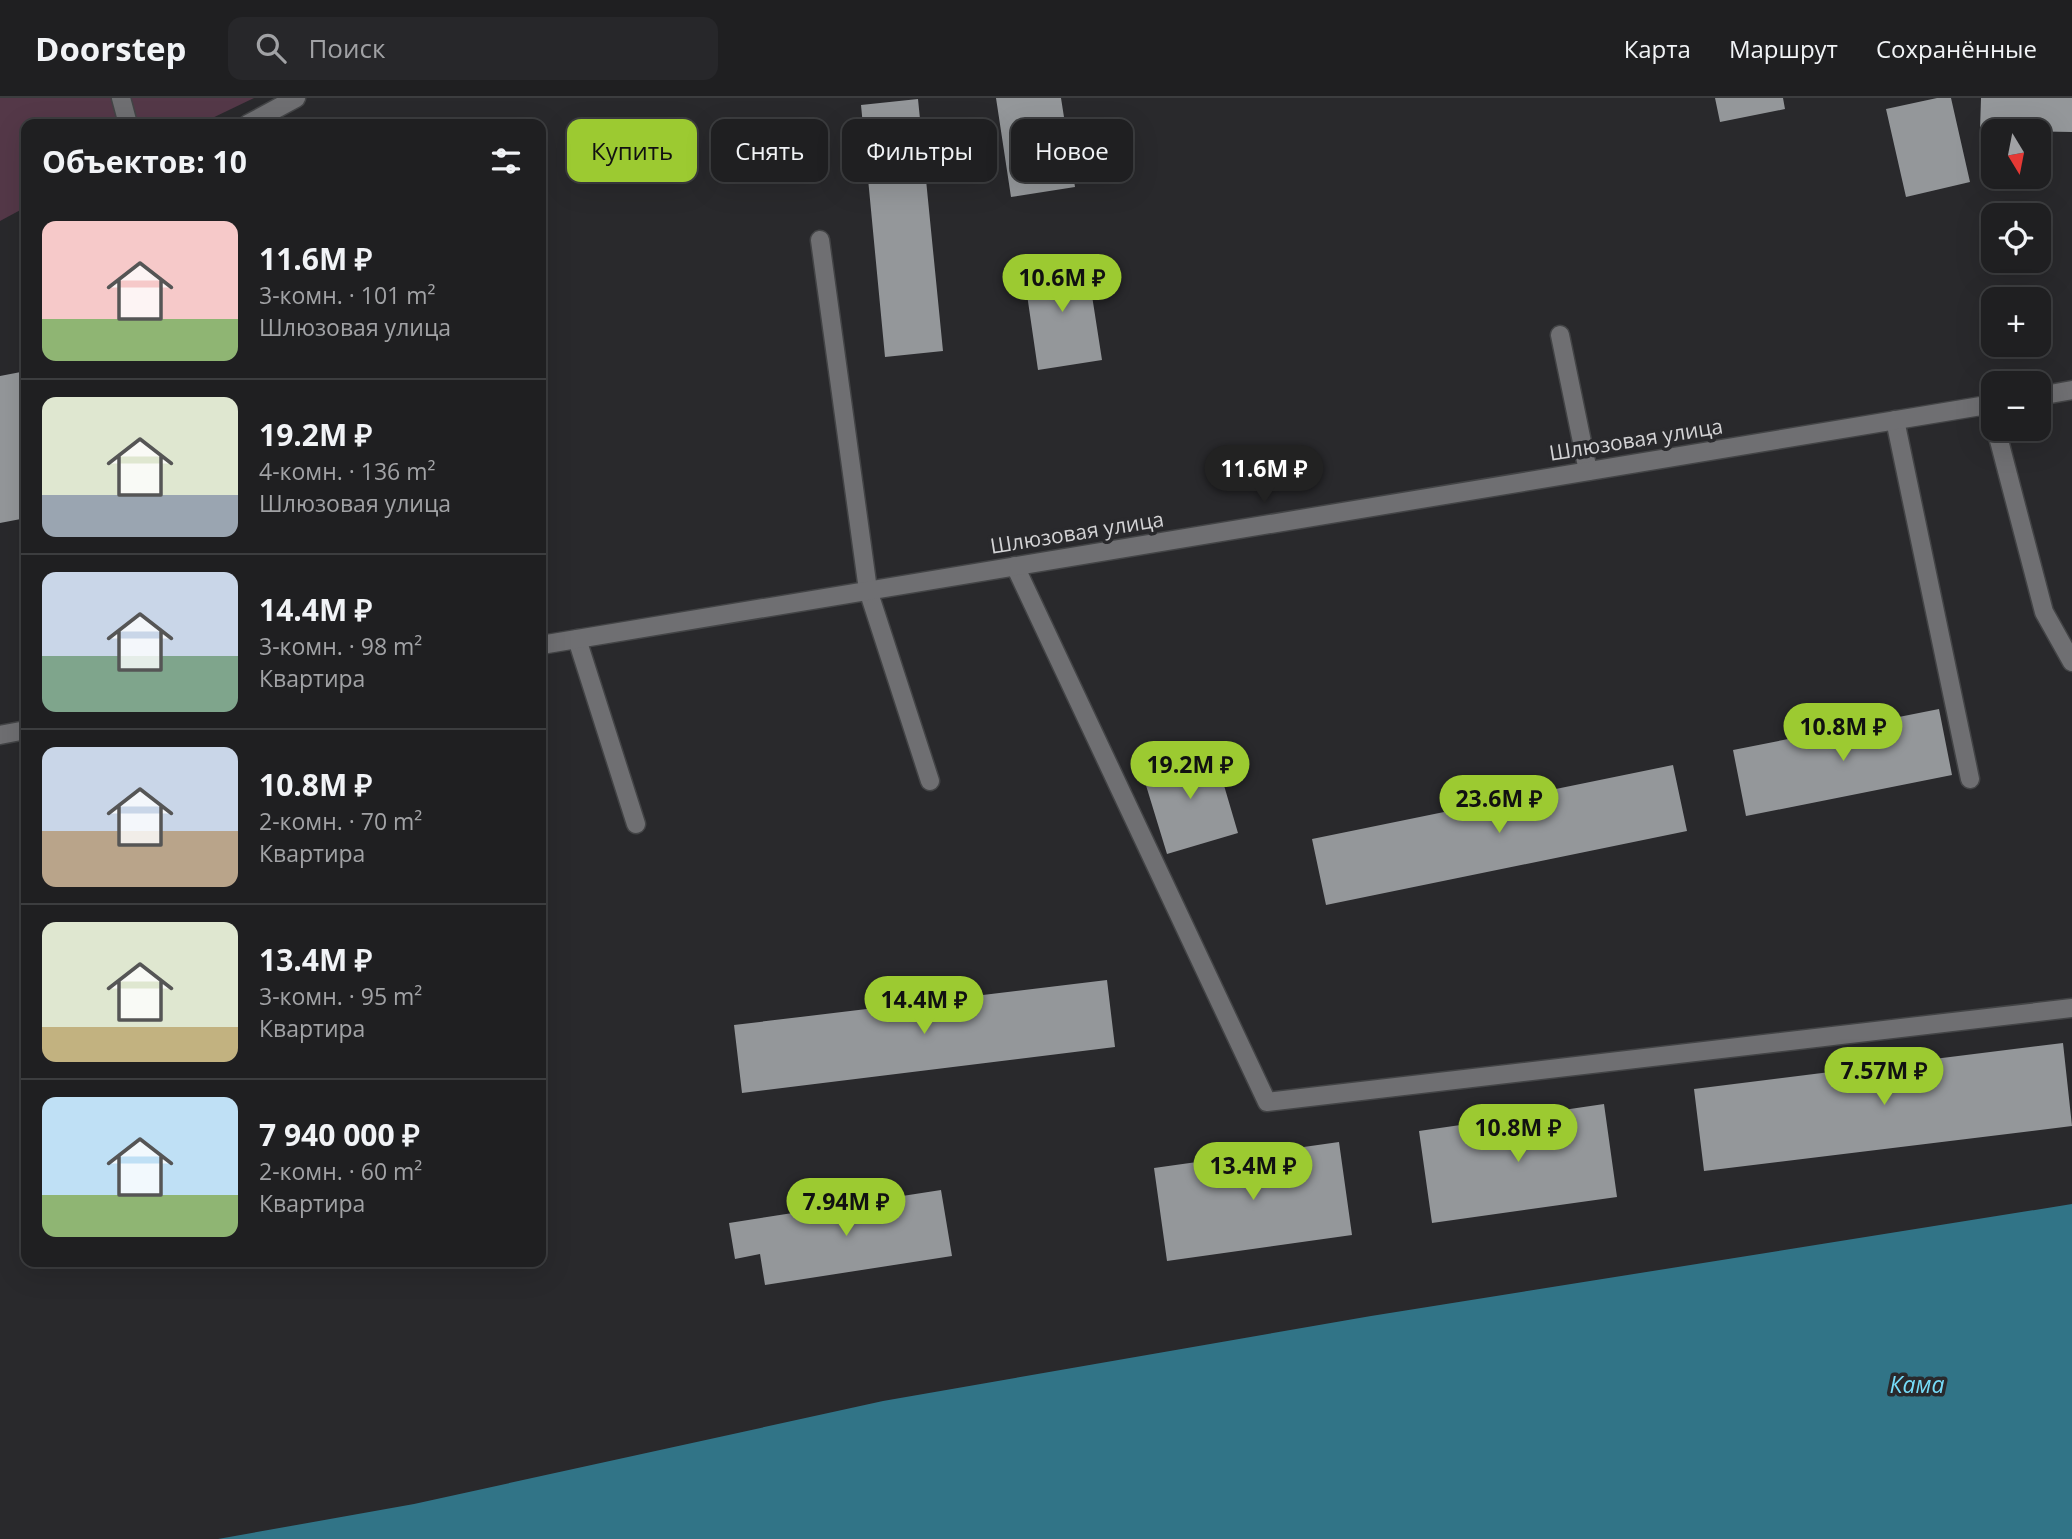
<!DOCTYPE html>
<html lang="ru">
<head>
<meta charset="utf-8">
<style>
	:root { --surface:#1f1f21; --page:#27272a; --text:#f1f3f6; --muted:#a1a2a5; --line:#3c3d3f; --accent:#9cca31 }
	body { margin:0; font-family:"Open Sans",sans-serif; background:var(--page); color:var(--text); height:100vh; display:flex; flex-direction:column; font-size:26px; white-space:nowrap }
	* { box-sizing:border-box; margin:0 }
	p { font-size:23px; color:var(--muted) }
	.icon { flex:none; width:38px; height:38px; fill:none; stroke:currentColor; stroke-width:2; stroke-linecap:round; stroke-linejoin:round }
	.map { position:relative; flex:1; overflow:hidden }
	.details { position:absolute; left:21px; top:21px; width:525px; height:1148px; display:flex; flex-direction:column; background:var(--surface); border-radius:14px; box-shadow:0 7px 28px #0002,0 0 0 2px var(--line) }
	.details>* { flex:none }
	.guide { position:absolute; left:567px; top:21px; width:665px; height:63px; display:flex; gap:14px }
	.needle { width:46px; rotate:170deg }
	.controls { position:absolute; left:1981px; top:21px; display:grid; gap:14px }
	.controls a { display:grid; place-items:center; width:70px; height:70px; border-radius:14px; background:var(--surface); box-shadow:0 7px 28px #0002,0 0 0 2px var(--line); font-size:35px }
	.price { position:absolute; translate:-50% -60px; padding:0 16px; border-radius:24px; background:var(--accent); color:#111; font-size:23px; line-height:46px; filter:drop-shadow(0 2px 4px #0008) }
	.price::after { content:''; position:absolute; left:50%; top:42px; width:21px; height:16px; margin-left:-10px; background:inherit; clip-path:polygon(0 0,100% 0,50% 100%) }
	.price.selected { background:#222; color:#fff }
	ul { padding:0; list-style:none }
	li { display:flex; align-items:center; gap:21px; height:175px; padding:0 21px }
	li+li { border-top:2px solid var(--line) }
	li span { display:grid; place-items:center; flex:none; width:196px; height:140px; border-radius:14px; color:#555 }
	li>.icon { margin-inline-start:auto }
	span .icon { width:84px; height:84px; fill:#fffc; stroke-width:1 }
	li b { font-size:30px }
	h2 { display:flex; justify-content:space-between; align-items:center; height:84px; padding:0 21px; font-size:30px }
	.pill { padding:0 24px; border-radius:14px; background:var(--surface); box-shadow:0 7px 28px #0002,0 0 0 2px var(--line); font-size:24px; line-height:63px }
	.pill.selected { background:var(--accent); color:#111 }
	header { display:flex; align-items:center; gap:42px; box-sizing:border-box; height:98px; padding:0 35px; background:var(--surface); border-bottom:2px solid var(--line) }
	header strong { font-size:33px }
	nav { display:flex; gap:38px; margin-inline-start:auto; font-size:24px }
	.search { width:490px; height:63px; background:var(--page); display:flex; align-items:center; gap:18px; box-sizing:border-box; padding:0 24px; border-radius:14px; color:var(--muted); font-size:26px }
	.map>svg:first-child { display:block }
	.green { fill:#543848 }
	.water { fill:#317487 }
	.building { fill:#94979a }
	.lines { fill:none; stroke-linecap:round; stroke-linejoin:round }
	.service-casing { stroke:#434446; stroke-width:21 }
	.tertiary-casing { stroke:#434446; stroke-width:21 }
	.service { stroke:#6f6f72; stroke-width:18 }
	.tertiary { stroke:#6f6f72; stroke-width:18 }
	.labels { text-anchor:middle; stroke-width:7; stroke-linejoin:round; paint-order:stroke }
	.street-label { font-size:21px; fill:#d3d3d5; stroke:#29292c }
	.water-label { font-size:23px; font-style:italic; fill:#76dcf9; stroke:#29292c }
</style>
</head>
<body>
<header>
<strong>Doorstep</strong>
<div class="search"><svg class="icon" aria-label="search" viewBox="0 0 24 24"><circle cx="10" cy="10" r="6"/><path d="M15 15l6 6"/></svg>Поиск</div>
<nav><a>Карта</a><a>Маршрут</a><a>Сохранённые</a></nav>
</header>
<div class="map">
<svg width="2072" height="1441" viewBox="0 0 2072 1441">
	<rect width="100%" height="100%" fill="#29292c"/>
	<path class="green" d="M0 0H254L204 24 189 26H26V109L0 123Z"/>
	<path class="water" d="M2072 1106V1441H218L414 1406 883 1303 1371 1218Z"/>
	<path class="building" d="M996 0H1061L1075 89 1011 99Z
		M1715 0H1783L1785 11 1720 24Z
		M1937 0H1951L1970 84 1906 99 1886 11Z
		M1981 0H2072V34L1980 32Z
		M918 1 943 253 885 259 861 7Z
		M1086 159 1102 262 1038 272 1023 169Z
		M26 273V420L0 425V278Z
		M1939 611 1952 677 1746 718 1733 652Z
		M1213 650 1238 735 1167 756 1141 671Z
		M1673 667 1687 733 1326 807 1312 741Z
		M1107 882 1115 949 742 995 734 927Z
		M2063 945 2072 1028 1704 1073 1694 991Z
		M1604 1006 1617 1099 1432 1125 1419 1033Z
		M1339 1044 1352 1137 1167 1163 1154 1070Z
		M941 1092 952 1158 765 1187 760 1156 735 1161 729 1125Z"/>
	<g class="lines">
		<defs>
			<path id="service" d="M121 0 128 26
				M248 26 296 0
				M820 142 868 492 930 683
				M1560 237 1588 373
				M1895 322 1970 681
				M1996 331 2044 514 2072 564
				M1015 468 1267 1004 2072 910
				M577 541 636 726"/>
			<path id="tertiary" d="M2039 298 2072 292
				M541 547 1993 306
				M0 637 26 632"/>
		</defs>
		<use href="#service" class="service-casing"/>
		<use href="#tertiary" class="tertiary-casing"/>
		<use href="#service" class="service"/>
		<use href="#tertiary" class="tertiary"/>
	</g>
	<g class="labels">
		<g class="street-label">
			<text transform="translate(1636 342) rotate(-9)" y="7">Шлюзовая улица</text>
			<text transform="translate(1077 435) rotate(-9)" y="7">Шлюзовая улица</text>
		</g>
		<g class="water-label">
			<text x="1917" y="1295">Кама</text>
		</g>
	</g>
</svg>
<div class="controls">
<a><svg class="needle" viewBox="-14 -14 28 28"><path d="M0-13l5 13h-10z" fill="#e53935"/><path d="M0 13l5-13h-10z" fill="#a1a2a5"/></svg></a>
<a><svg class="icon" aria-label="locate" viewBox="0 0 24 24"><circle cx="12" cy="12" r="6"/><path d="M12 2v4M12 18v4M2 12h4M18 12h4"/></svg></a>
<a>+</a>
<a>−</a>
</div>
<b class="price" style="left:1062px;top:216px">10.6M ₽</b>
<b class="price selected" style="left:1264px;top:407px">11.6M ₽</b>
<b class="price" style="left:1843px;top:665px">10.8M ₽</b>
<b class="price" style="left:1190px;top:703px">19.2M ₽</b>
<b class="price" style="left:1499px;top:737px">23.6M ₽</b>
<b class="price" style="left:924px;top:938px">14.4M ₽</b>
<b class="price" style="left:1884px;top:1009px">7.57M ₽</b>
<b class="price" style="left:1518px;top:1066px">10.8M ₽</b>
<b class="price" style="left:1253px;top:1104px">13.4M ₽</b>
<b class="price" style="left:846px;top:1140px">7.94M ₽</b>
<div class="guide">
<a class="pill selected">Купить</a>
<a class="pill">Снять</a>
<a class="pill">Фильтры</a>
<a class="pill">Новое</a>
</div>
<section class="details">
<h2>Объектов: 10<svg class="icon" aria-label="filters" viewBox="0 0 24 24"><path d="M4 7h16M4 17h16"/><circle cx="9" cy="7" r="2"/><circle cx="15" cy="17" r="2"/></svg></h2>
<ul>
<li><span style="background:linear-gradient(#f6c9c9 70%,#8fb573 0)"><svg class="icon" aria-label="home" viewBox="0 0 24 24"><path d="M3 11l9-7 9 7M6 9v11h12V9"/></svg></span><div><b>11.6M ₽</b><p>3-комн. · 101 m²</p><p>Шлюзовая улица</p></div></li>
<li><span style="background:linear-gradient(#dfe7d0 70%,#9aa5b1 0)"><svg class="icon" aria-label="home" viewBox="0 0 24 24"><path d="M3 11l9-7 9 7M6 9v11h12V9"/></svg></span><div><b>19.2M ₽</b><p>4-комн. · 136 m²</p><p>Шлюзовая улица</p></div></li>
<li><span style="background:linear-gradient(#c9d6e8 60%,#7fa58c 0)"><svg class="icon" aria-label="home" viewBox="0 0 24 24"><path d="M3 11l9-7 9 7M6 9v11h12V9"/></svg></span><div><b>14.4M ₽</b><p>3-комн. · 98 m²</p><p>Квартира</p></div></li>
<li><span style="background:linear-gradient(#c9d6e8 60%,#b9a48a 0)"><svg class="icon" aria-label="home" viewBox="0 0 24 24"><path d="M3 11l9-7 9 7M6 9v11h12V9"/></svg></span><div><b>10.8M ₽</b><p>2-комн. · 70 m²</p><p>Квартира</p></div></li>
<li><span style="background:linear-gradient(#dfe7d0 75%,#c2b280 0)"><svg class="icon" aria-label="home" viewBox="0 0 24 24"><path d="M3 11l9-7 9 7M6 9v11h12V9"/></svg></span><div><b>13.4M ₽</b><p>3-комн. · 95 m²</p><p>Квартира</p></div></li>
<li><span style="background:linear-gradient(#bfe0f5 70%,#8fb573 0)"><svg class="icon" aria-label="home" viewBox="0 0 24 24"><path d="M3 11l9-7 9 7M6 9v11h12V9"/></svg></span><div><b>7 940 000 ₽</b><p>2-комн. · 60 m²</p><p>Квартира</p></div></li>
</ul>
</section>
</div>
</body>
</html>
